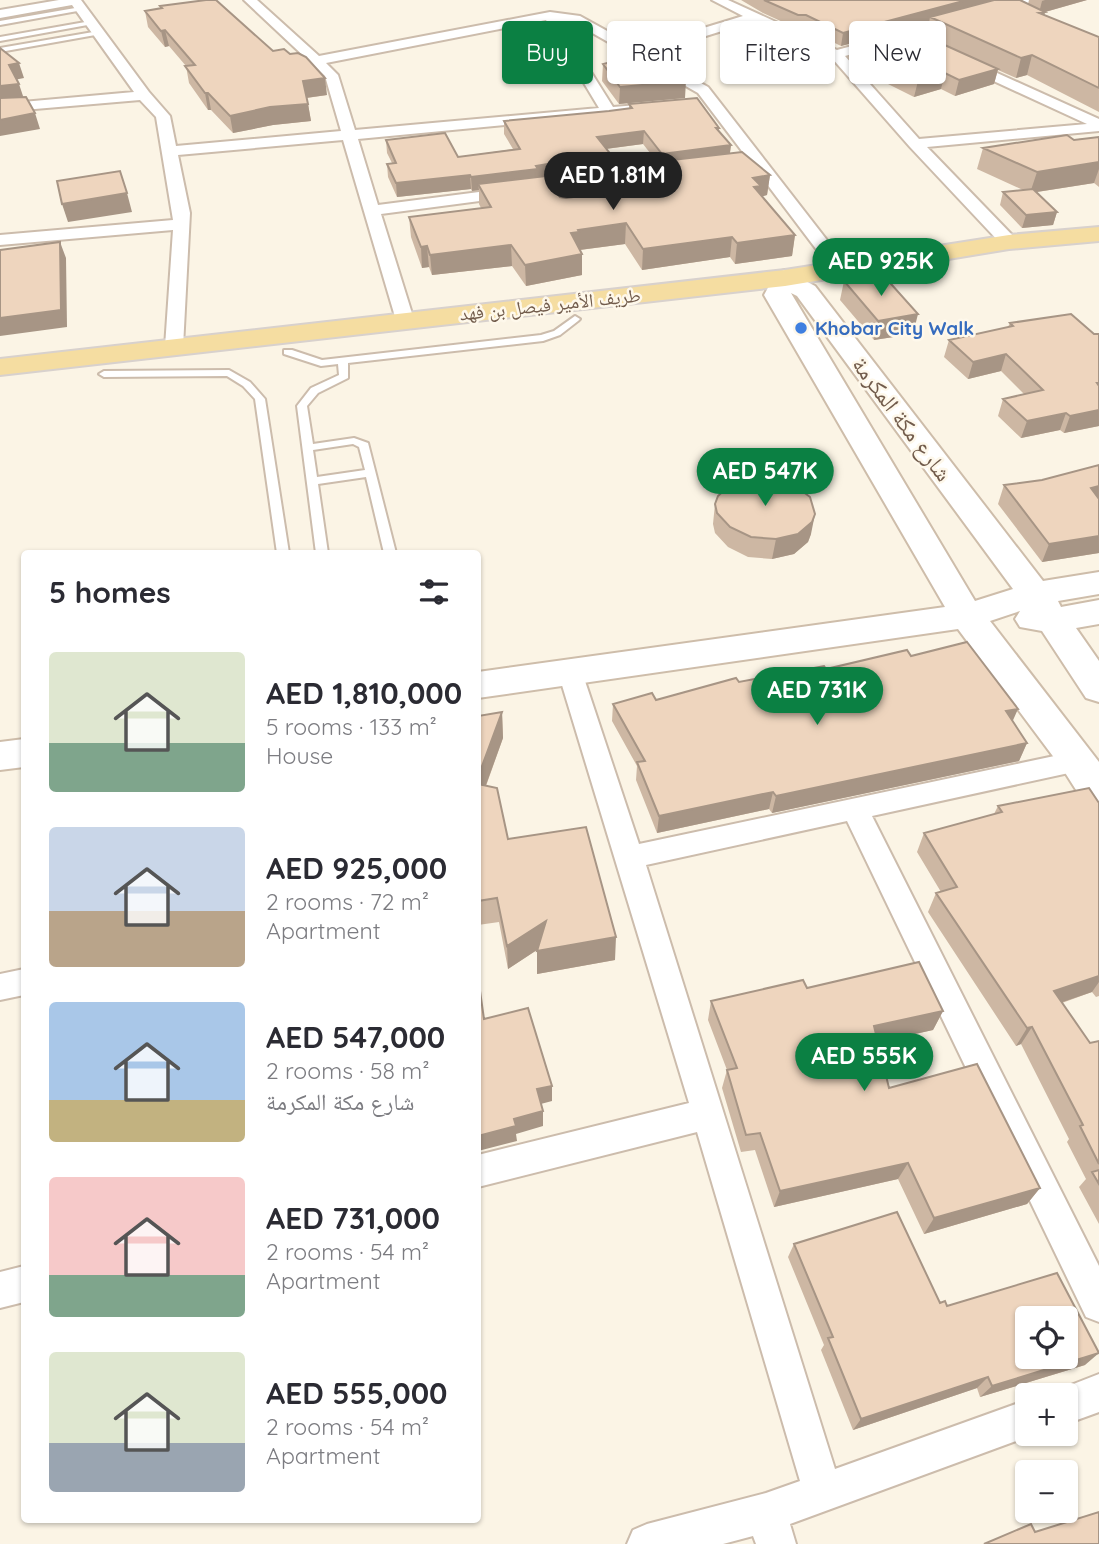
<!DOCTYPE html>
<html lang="en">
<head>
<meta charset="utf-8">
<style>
	:root { --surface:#fff; --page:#f2f2f3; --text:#2b2b33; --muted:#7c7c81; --accent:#0b8043 }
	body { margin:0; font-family:Quicksand,"Noto Naskh Arabic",sans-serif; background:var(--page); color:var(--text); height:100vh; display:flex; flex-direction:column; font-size:26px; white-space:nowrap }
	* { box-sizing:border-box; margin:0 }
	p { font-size:23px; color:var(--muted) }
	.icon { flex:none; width:38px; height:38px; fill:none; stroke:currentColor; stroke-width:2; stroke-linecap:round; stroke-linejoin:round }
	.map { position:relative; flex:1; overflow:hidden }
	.panel { position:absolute; left:21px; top:550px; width:460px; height:973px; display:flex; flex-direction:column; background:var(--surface); border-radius:7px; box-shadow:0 2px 5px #0004 }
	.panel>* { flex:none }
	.guide { position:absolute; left:502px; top:21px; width:492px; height:63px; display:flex; gap:14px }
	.tools { position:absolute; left:1015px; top:1306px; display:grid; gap:14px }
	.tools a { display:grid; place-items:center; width:63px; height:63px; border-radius:7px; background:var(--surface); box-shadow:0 2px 5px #0004; font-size:35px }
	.price { position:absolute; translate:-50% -60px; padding:0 16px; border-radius:24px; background:var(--accent); color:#fff; font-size:23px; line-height:46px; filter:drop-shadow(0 2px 4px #0008) }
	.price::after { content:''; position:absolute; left:50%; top:42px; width:21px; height:16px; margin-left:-10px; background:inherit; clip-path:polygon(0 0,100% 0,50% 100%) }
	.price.current { background:#222; color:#fff }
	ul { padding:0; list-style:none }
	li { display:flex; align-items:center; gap:21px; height:175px; padding:0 28px }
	li span { display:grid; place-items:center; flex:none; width:196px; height:140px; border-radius:7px; color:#555 }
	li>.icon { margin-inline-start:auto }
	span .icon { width:84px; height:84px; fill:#fffc; stroke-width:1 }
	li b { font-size:30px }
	h2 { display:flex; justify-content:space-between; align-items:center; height:84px; padding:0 28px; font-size:30px }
	.chip { padding:0 24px; border-radius:7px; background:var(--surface); box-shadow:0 2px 5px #0004; font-size:24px; line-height:63px }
	.chip.current { background:var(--accent); color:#fff }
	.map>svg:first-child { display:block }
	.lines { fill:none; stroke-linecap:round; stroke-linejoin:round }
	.lane-casing { stroke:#ccbcac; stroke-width:4 }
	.street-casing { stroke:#ccbcac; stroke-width:4 }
	.secondary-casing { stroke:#cebdaa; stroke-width:4 }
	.primary-casing { stroke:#d8d1cd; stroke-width:4 }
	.lane { fill:#fff; fill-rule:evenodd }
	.street { fill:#fff; fill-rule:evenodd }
	.secondary { fill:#fff; fill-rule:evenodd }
	.primary { fill:#f5dda1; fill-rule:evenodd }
	.wall { fill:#cdb7a3; fill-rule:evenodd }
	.shaded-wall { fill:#a79585 }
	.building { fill:#eed5be; stroke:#a79585; stroke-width:2; fill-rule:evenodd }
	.shop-dot { fill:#3f7fe0; stroke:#fef8eb; stroke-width:2.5 }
	.labels { text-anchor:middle; stroke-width:5; stroke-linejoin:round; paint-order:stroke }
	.far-street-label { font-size:19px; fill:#725c4c; stroke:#fef8eb }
	.far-shop-label { font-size:19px; font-weight:bold; fill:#366cbe; stroke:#fef8eb; text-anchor:start }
	.street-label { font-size:23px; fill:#725c4c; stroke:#fef8eb }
</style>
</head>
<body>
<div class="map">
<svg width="1099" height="1544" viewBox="0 0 1099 1544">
	<rect width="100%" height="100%" fill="#fbf4e5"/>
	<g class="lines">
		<defs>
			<path id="lane" d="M81 7 83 10 0 25V21Z
				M91 21 93 24 0 41V37Z
				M99 31 101 34 0 52V48Z
				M575 316 580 319 578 321 560 335 543 341 348 363V378L318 393 307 406 313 444 354 438 368 443 396 553H384L366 477 318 484 328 553H316L297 406 311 388 339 375 338 364 321 366 284 354V350H292L322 360 541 335 554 331ZM353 444 359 447 365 470 317 477 313 450Z
				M229 370 250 382 265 399 289 553H277L255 399 243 386 227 376 104 377 99 374 104 371Z"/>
			<path id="street" d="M59 0H81L149 92 170 116 176 146 341 131 325 76 244 0H257L319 56 550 12 580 16 638 48 743 16 712 0H728L837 50 1023 0H1043L845 56 919 139 1087 124 959 65V59L964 58 1099 119V131L927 147 1015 238 1017 242 1015 246H1003L910 147 831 57 754 21 648 54 708 87 847 266 850 270 847 274H835L698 93 573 22 559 21 613 107 638 105 645 109 643 112 358 139 378 205 658 169 663 171 666 174 663 177 381 214 414 320 405 325 396 320 343 140 178 155 190 213 183 347 174 353 165 347 173 230 0 245V235L173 220 156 117 140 100 0 112V104L134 92 72 5 0 18V10ZM546 20 599 108 355 130 338 75 326 63Z
				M570 663 579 666 582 672 639 844 1078 751 1087 754 1091 761 1087 768 1078 771 872 816 1099 1266V1322L1086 1317 847 821 646 865 835 1469 1027 1400V1433H1038L790 1524 796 1544H756L753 1536 723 1544H627L633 1530 647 1524 766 1493 800 1481 697 1132 478 1187V1155L689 1103 558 672 561 666Z
				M24 969V995L0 1000V974Z
				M24 1266V1302L0 1308V1272Z
				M1099 1374V1412L1066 1424V1395H1051L1053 1392Z"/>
			<path id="secondary" d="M785 270 815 286 1043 581 1099 572V594L1058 601 1061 607 1099 600V624L1076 628 1099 661V702L1086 698 1042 631 1020 627 1015 619 1020 611 990 621 1099 762V808L1085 804 1064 771 958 629 478 698V672L945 607 764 295 776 273ZM791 293 797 296 1013 589 975 601Z
				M24 739V767L0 770V742Z"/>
			<path id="primary" d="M1099 227V241L1009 249 785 286 0 375V359L785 270 1009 235Z"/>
		</defs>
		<use href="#lane" class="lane-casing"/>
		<use href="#street" class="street-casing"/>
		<use href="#secondary" class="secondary-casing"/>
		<use href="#primary" class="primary-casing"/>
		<use href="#lane" class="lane"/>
		<use href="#street" class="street"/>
		<use href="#secondary" class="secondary"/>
		<use href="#primary" class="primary"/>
	</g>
	<path class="wall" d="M741 0H1020L1028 4 1029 0H1087L1045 12 1044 15 1099 37V112L1027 75 1016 78 998 70 994 84 955 96 941 89 914 97 876 78 879 64 858 55 861 41 841 46 804 28H796L763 13ZM929 23 926 36 908 28Z
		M160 6 273 51 327 95 307 98 311 121 273 125 233 133 211 110H208L189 83 186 66 169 46 165 47 148 27 145 11 160 9Z
		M603 64 685 98 619 104 602 81Z
		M629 104 719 128V132L731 145 730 153 770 175 767 195 762 196 795 235 792 256 735 264 730 257 642 270 625 244 580 250 582 254V275L526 286 512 266 432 275 429 267 422 268 411 237 409 217 481 208 479 204V190L472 191 471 189 397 197 388 177 387 164 392 163 387 153 386 140 458 157 513 149 504 134V121L629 109ZM643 144 661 167 672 166V169L625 175V190L566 198 560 197 547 177 576 173 612 170V156L606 149Z
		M1099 137V187L1094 183 1037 192 1057 212 1053 225 1022 228 1000 205 1003 192 1023 190 977 169 983 148Z
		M844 281 913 334 874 340 840 300Z
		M1010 323 1099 334V426L1064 433 1060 430 1021 438 998 416 1003 399 1024 394 1001 371 968 379 944 357 949 340 1008 327Z
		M1099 465V553L1042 562 998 504 1004 485 1042 480Z
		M715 504 811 534 808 542 794 554 772 559 748 557 728 547 715 533 713 524Z
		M911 656 1013 721 1027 743 1019 761 772 813 769 809 657 833 636 780 637 766 612 721 613 704 656 700 739 682Z
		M502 712 503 738 486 786 508 839 615 960 537 974V950L508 969 499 922 478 925V716Z
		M1099 803V996L1096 997 1092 992 1062 1003 1090 1043 1099 1041V1224L1079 1187 1086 1179 1067 1142 1069 1139 1021 1044 1016 1046 928 912 936 893 941 892 917 852 924 833 994 814 998 806Z
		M807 988 943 1011 933 1030 878 1042 889 1088 1040 1188 1027 1204 924 1234 898 1179 774 1207 755 1150 741 1152 722 1088 727 1070 708 1020 711 1001Z
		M794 1244 947 1306 1085 1365 980 1397 977 1388 853 1430 821 1350 824 1345 788 1257Z"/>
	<path class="shaded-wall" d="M967 0H1013L930 17 929 23 841 46 843 33Z
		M1045 0H1087L1045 12 1040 32 1034 33 1042 1Z
		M165 30 169 46 165 47 161 31Z
		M1032 55 1027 75 1016 78 1021 58Z
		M19 63 24 78 14 80 9 65Z
		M998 69 994 84 955 96 959 80Z
		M945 73 941 89 914 97 918 81Z
		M325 78 327 95 305 98 303 81Z
		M686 81 685 98 619 104 620 87Z
		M19 84 24 99 0 102V86Z
		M205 93H208L211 110H208Z
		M308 104 311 121 273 125 233 133 230 116 270 107Z
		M35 113 40 129 0 136V120Z
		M644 131 643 144 597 150V137Z
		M731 145 729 159 672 160V166L661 167 662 154Z
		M577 159 576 173 538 179 478 184 479 190 472 191 471 177Z
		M1099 162V169L1094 183 1030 193 1037 172Z
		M470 175 471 189 397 197 396 183Z
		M770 175 767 195 760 197 759 206 753 178Z
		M127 193 132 212 68 222 62 204Z
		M1057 212 1053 225 1022 228 1026 215Z
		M626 223 625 244 579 250 571 233 578 230Z
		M795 235 792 256 735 264 737 243Z
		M732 237 730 257 642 270 643 249Z
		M60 242 66 258 67 327 0 336V318Z
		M511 245 512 266 432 275 430 255Z
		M427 246 429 267 422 268 421 247Z
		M582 254V275L526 286 525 265Z
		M918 314 913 334 874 340 878 321Z
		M1006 354 1001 371 968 379 973 362Z
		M1099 410V426L1064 433 1070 416Z
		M1066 413 1060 430 1021 438 1027 421Z
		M1099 486V503L1091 488Z
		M815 514 811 534 808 542 794 554 772 559 776 539Z
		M1099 536V553L1042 562 1049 544Z
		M1018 709 1010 727 1006 711Z
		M502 712 503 738 478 807V777Z
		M1027 743 1019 761 772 813 776 796Z
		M773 792 769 809 657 833 659 816Z
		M546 921V944L508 969 507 946Z
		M616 937 615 960 537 974V951Z
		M1099 976V982L1092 992 1042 1009 1054 991Z
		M943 1011 933 1030 866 1045 874 1026Z
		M1032 1027 1021 1044 1016 1046 1027 1028Z
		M552 1086V1101L537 1105V1089Z
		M543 1111V1126L516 1134 517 1141 478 1151V1136L514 1119Z
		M908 1163 898 1179 774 1207 780 1191Z
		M1040 1188 1027 1204 924 1234 934 1218Z
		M1099 1353 1085 1365 980 1397 992 1386Z
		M988 1377 977 1388 853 1430 861 1419Z"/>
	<path class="building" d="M206 0H216L273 51 284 49 290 54 298 53 306 57 325 78 303 81 308 104 270 107 230 116 208 93H205L185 66 195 65 165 30 161 31 145 11 162 8 160 6Z
		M764 0H967L843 33 806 15H798Z
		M994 0H1020L1045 12 1039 13 1099 37V88L1032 55 1021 58 930 17Z
		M907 28 998 69 959 80 945 73 918 81 879 62 901 56 861 40Z
		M0 48 19 63 9 65 19 84 0 86Z
		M642 54 681 74 686 81 620 87 603 64Z
		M26 97 35 113 0 120V98Z
		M697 98 719 128H716L731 145 662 154 644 131 597 137 612 156 577 159 536 166 538 169 471 177 470 175 396 183 387 164 396 163 386 140 445 133 458 157 520 149 504 121 609 111 632 108 629 104Z
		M1067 135 1074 140 1099 137V162L1037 172 983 148Z
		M742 152 770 175 753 178 761 186 754 187 795 235 737 243 732 237 643 249 626 223 578 230 579 232 571 233 582 254 525 265 511 245 430 255 427 246 421 247 409 217 491 207 478 184 546 176 560 197 566 198 635 189 625 175 679 168 672 160Z
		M120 171 127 193 62 204 57 181Z
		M1033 189 1057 212 1026 215 1003 192Z
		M60 242 61 310 0 318V250Z
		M883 275 918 314 878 321 844 281Z
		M1071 314 1094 334H1099V383H1097L1099 386V410L1070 416 1066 413 1027 421 1003 399 1043 390 1006 354 973 362 949 340 1013 326 1010 323Z
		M1099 465V486L1091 488 1099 499V536L1049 544 1004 485 1042 480Z
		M755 477 782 480 793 484 810 497 815 514 812 522 798 534 776 539 751 537 730 527 717 513 715 504 718 496 732 483Z
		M967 642 1018 709 1006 711 1027 743 776 796 773 792 659 816 637 762 645 761 613 704 652 693 656 700 736 678 739 682 824 666 826 669 907 650 911 656Z
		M502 712 478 777V716Z
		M478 784 497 788 508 839 586 827 616 937 537 951 546 921 507 946 497 898 478 901Z
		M1089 788 1099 803V976L1054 991 1090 1043 1099 1041V1164L1080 1126 1083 1125 1032 1027 1027 1028 936 893 957 887 924 833 1002 812 998 806Z
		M919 962 943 1011 874 1026 889 1088 977 1064 1040 1188 934 1218 908 1163 780 1191 760 1133 746 1135 727 1070 737 1068 711 1001 803 980 807 988Z
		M478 977 484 1019 528 1008 552 1086 537 1089 543 1111 514 1119 516 1126 478 1136Z
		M1099 1170V1184L1092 1172Z
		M897 1212 940 1303 945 1301 947 1306 1057 1273 1099 1353 992 1386 988 1377 861 1419 828 1338 833 1337 794 1244ZM1027 1318H1066V1356H1027Z
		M1099 1512V1544H984L1031 1524 1035 1532Z"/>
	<circle class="shop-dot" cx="801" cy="328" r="7"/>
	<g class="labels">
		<g class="far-street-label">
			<text transform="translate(550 304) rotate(-6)" y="7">طريف الأمير فيصل بن فهد</text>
		</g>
		<g class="far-shop-label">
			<text x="815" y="335">Khobar City Walk</text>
		</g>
		<g class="street-label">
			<text transform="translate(902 419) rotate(53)" y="8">شارع مكة المكرمة</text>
		</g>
	</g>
</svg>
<div class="tools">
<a><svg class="icon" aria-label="locate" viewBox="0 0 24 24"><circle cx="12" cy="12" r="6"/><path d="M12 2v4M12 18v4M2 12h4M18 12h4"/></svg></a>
<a>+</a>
<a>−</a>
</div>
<b class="price current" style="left:613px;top:212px">AED 1.81M</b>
<b class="price" style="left:881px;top:298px">AED 925K</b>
<b class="price" style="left:765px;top:508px">AED 547K</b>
<b class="price" style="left:817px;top:727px">AED 731K</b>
<b class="price" style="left:864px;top:1093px">AED 555K</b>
<div class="guide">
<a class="chip current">Buy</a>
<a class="chip">Rent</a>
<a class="chip">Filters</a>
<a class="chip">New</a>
</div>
<section class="panel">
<h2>5 homes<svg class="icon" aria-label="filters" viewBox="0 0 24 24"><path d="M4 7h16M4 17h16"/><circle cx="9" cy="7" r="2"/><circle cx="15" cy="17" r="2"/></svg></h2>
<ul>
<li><span style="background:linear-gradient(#dfe7d0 65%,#7fa58c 0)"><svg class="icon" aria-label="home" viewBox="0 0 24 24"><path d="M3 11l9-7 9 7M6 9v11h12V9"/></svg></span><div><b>AED 1,810,000</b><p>5 rooms · 133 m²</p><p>House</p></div></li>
<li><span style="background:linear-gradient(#c9d6e8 60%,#b9a48a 0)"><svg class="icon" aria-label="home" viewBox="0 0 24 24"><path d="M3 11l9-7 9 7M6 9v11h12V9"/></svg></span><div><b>AED 925,000</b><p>2 rooms · 72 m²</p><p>Apartment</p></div></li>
<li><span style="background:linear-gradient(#a9c7e8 70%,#c2b280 0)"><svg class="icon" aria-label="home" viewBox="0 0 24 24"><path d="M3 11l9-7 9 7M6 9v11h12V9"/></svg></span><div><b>AED 547,000</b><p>2 rooms · 58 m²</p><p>شارع مكة المكرمة</p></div></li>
<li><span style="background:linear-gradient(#f6c9c9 70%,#7fa58c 0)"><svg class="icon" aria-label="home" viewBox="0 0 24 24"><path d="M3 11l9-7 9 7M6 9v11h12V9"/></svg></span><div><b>AED 731,000</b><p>2 rooms · 54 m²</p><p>Apartment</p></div></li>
<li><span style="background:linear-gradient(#dfe7d0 65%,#9aa5b1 0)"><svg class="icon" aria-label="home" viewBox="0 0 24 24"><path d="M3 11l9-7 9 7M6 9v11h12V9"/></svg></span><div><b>AED 555,000</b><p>2 rooms · 54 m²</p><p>Apartment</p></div></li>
</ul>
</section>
</div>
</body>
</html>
